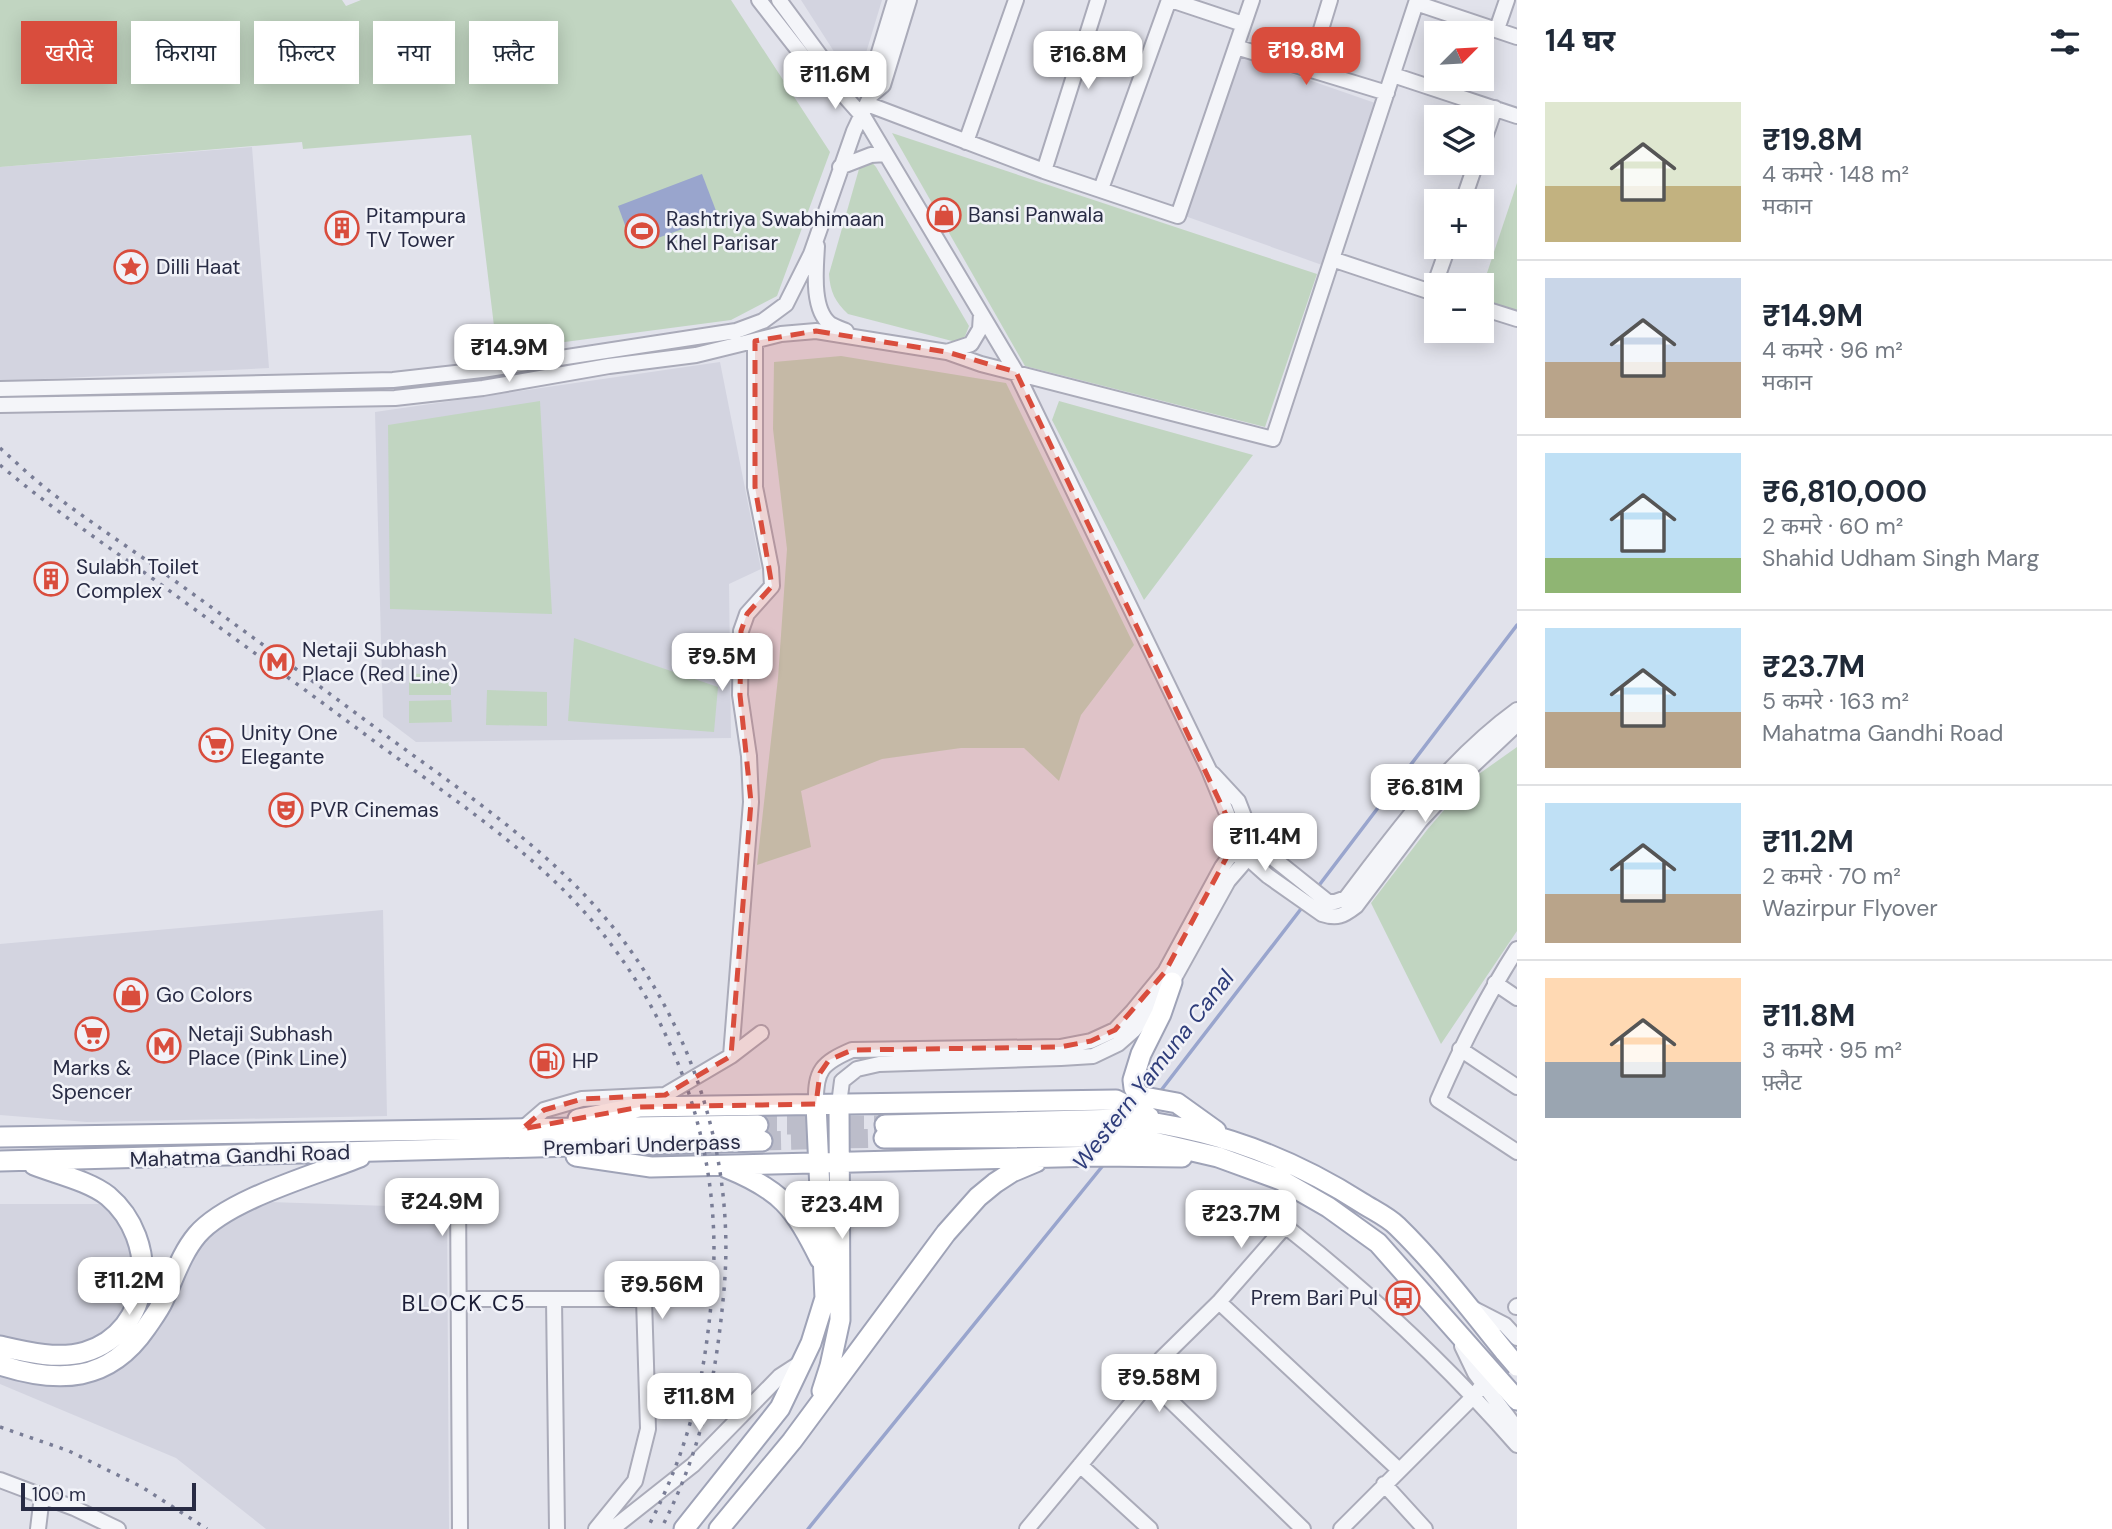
<!DOCTYPE html>
<html lang="hi">
<head>
<meta charset="utf-8">
<style>
	:root { --surface:#fff; --page:#f2f2f3; --text:#1f2937; --muted:#747a83; --line:#e0e1e3; --accent:#d94d3d }
	body { margin:0; font-family:"DM Sans","Noto Sans Devanagari",sans-serif; background:var(--page); color:var(--text); height:100vh; display:flex; flex-direction:column; font-size:26px; white-space:nowrap }
	* { box-sizing:border-box; margin:0 }
	p { font-size:23px; color:var(--muted) }
	.icon { flex:none; width:38px; height:38px; fill:none; stroke:currentColor; stroke-width:2; stroke-linecap:round; stroke-linejoin:round }
	.map { position:relative; flex:1; overflow:hidden }
	.sheet { display:flex; flex-direction:column; background:var(--surface); width:595px }
	.sheet>* { flex:none }
	.guide { position:absolute; left:21px; top:21px; width:665px; height:63px; display:flex; gap:14px }
	.needle { width:46px; rotate:66deg }
	.tools { position:absolute; left:1424px; top:21px; display:grid; gap:14px }
	.tools a { display:grid; place-items:center; width:70px; height:70px; border-radius:0px; background:var(--surface); box-shadow:0 4px 18px #0003; font-size:35px }
	.scale { position:absolute; left:21px; bottom:18px; width:175px; box-sizing:border-box; padding-left:7px; border:4px solid #282b44; border-top:0; font-size:19px; line-height:24px; white-space:nowrap; color:#282b44; -webkit-text-stroke:5px #f1f2f8; paint-order:stroke }
	.price { position:absolute; translate:-50% -60px; padding:0 16px; border-radius:14px; background:#fff; color:#222; font-size:23px; line-height:46px; filter:drop-shadow(0 2px 4px #0008) }
	.price::after { content:''; position:absolute; left:50%; top:42px; width:21px; height:16px; margin-left:-10px; background:inherit; clip-path:polygon(0 0,100% 0,50% 100%) }
	.price.active { background:var(--accent); color:#fff }
	ul { padding:0; list-style:none }
	li { display:flex; align-items:center; gap:21px; height:175px; padding:0 28px }
	li+li { border-top:2px solid var(--line) }
	li span { display:grid; place-items:center; flex:none; width:196px; height:140px; border-radius:0px; color:#555 }
	li>.icon { margin-inline-start:auto }
	span .icon { width:84px; height:84px; fill:#fffc; stroke-width:1 }
	li b { font-size:30px }
	h2 { display:flex; justify-content:space-between; align-items:center; height:84px; padding:0 28px; font-size:30px }
	.pill { padding:0 24px; border-radius:0px; background:var(--surface); box-shadow:0 4px 18px #0003; font-size:24px; line-height:63px }
	.pill.active { background:var(--accent); color:#fff }
	main { display:flex; flex:1; min-height:0 }
	.map>svg:first-child { display:block }
	.built { fill:#d3d4e0 }
	.green { fill:#c1d5c1 }
	.water { fill:#99a5cd }
	.lines { fill:none; stroke-linecap:round; stroke-linejoin:round }
	.stream { stroke:#99a5cd; stroke-width:3.5 }
	.major-tunnel { stroke:#bcbdca; stroke-width:19; stroke-dasharray:19 10; stroke-linecap:butt }
	.minor-casing { stroke:#aaabb9; stroke-width:18 }
	.major-casing { stroke:#9fa3b7; stroke-width:23 }
	.minor { stroke:#f4f5f9; stroke-width:14 }
	.major { stroke:#fff; stroke-width:19 }
	.rail { stroke:#797d96; stroke-width:3.5; stroke-dasharray:3.5 7; stroke-linecap:butt }
	.major-bridge-casing { stroke:#9fa3b7; stroke-width:23; stroke-linecap:butt }
	.major-bridge { stroke:#fff; stroke-width:19 }
	.marked { fill:#d94d3d; fill-opacity:0.2; stroke:#d94d3d; stroke-width:5; stroke-dasharray:14 9; stroke-linejoin:round }
	.labels { text-anchor:middle; stroke-width:5; stroke-linejoin:round; paint-order:stroke }
	.poi-label { font-size:21px; fill:#282b44; stroke:#f1f2f8; text-anchor:start }
	.street-label { font-size:21px; fill:#282b44; stroke:#f1f2f8 }
	.water-label { font-size:23px; font-style:italic; fill:#2f3d7b; stroke:#f1f2f8 }
	.neighbourhood-label { font-size:23px; letter-spacing:2px; fill:#1a1c35; stroke:#f1f2f8 }
</style>
</head>
<body>
<main>
<div class="map">
<svg width="1517" height="1529" viewBox="0 0 1517 1529">
	<rect width="100%" height="100%" fill="#e1e2eb"/>
	<path class="built" d="M801 0H882L856 86Z
		M1240 56 1378 104 1322 265 1185 216Z
		M252 147 269 368 0 381V167Z
		M720 362 761 569 729 584 731 738 416 742 383 717 375 412Z
		M383 910 387 1116 87 1122 0 1115V944Z
		M270 1202 447 1208 449 1529H266L176 1458 0 1384V1204H105L123 1227 133 1256 130 1294 118 1318 161 1323 183 1268 210 1233 234 1214Z"/>
	<path class="green" d="M0 0H342L346 6 361 0H731L830 152 777 296 731 320 497 351 471 135 303 149 302 142 0 167Z
		M892 133 1317 274 1265 427 1025 366Z
		M869 159 876 167 969 326 964 339 956 342 848 314C835 302 830 291 829 274L861 162Z
		M1517 183V317L1482 305V288Z
		M841 356 1006 383 1134 645 1081 715 1059 781 1024 748H961L882 759 801 791 811 847 757 865 778 678 787 549 773 429 774 362Z
		M540 401 552 614 390 609 388 425Z
		M1059 401 1253 455 1144 600 1052 420Z
		M574 638 718 687 714 732 568 721Z
		M451 673V695H409V674Z
		M487 690 547 692V726L486 725Z
		M451 700 452 722 409 723V701Z
		M1517 747V931L1441 1044 1371 903 1427 830 1469 781Z"/>
	<path class="water" d="M702 174 718 216 633 247 618 206Z"/>
	<g class="lines">
		<path class="stream" d="M1317 888 1517 625
			M1159 1093 1304 905
			M808 1529 1105 1163"/>
		<path class="major-tunnel" d="M758 1125H885
			M762 1141 884 1138"/>
		<defs>
			<path id="minor" d="M759 0 820 78 834 84
				M779 0 830 69 834 84 865 119 1016 372 1209 770 1237 838
				M1171 0 1243 24
				M1416 3 1517 37
				M1497 29 1507 0
				M1236 47 1387 93
				M1309 69 1330 0
				M1393 75 1517 116
				M871 95 870 82 895 0
				M867 104 1044 171 1178 216 1252 0
				M966 142 1016 0
				M1482 146 1495 108
				M840 167 871 155 886 154
				M1044 171 1098 0
				M1101 189 1169 0
				M1463 201 1476 163
				M817 246C816 267 811 309 830 324 835 327 841 329 846 331
				M1332 259 1437 294
				M1432 292 1448 247
				M1482 308 1517 319
				M947 352 971 344 980 329 981 314
				M0 389 393 380 482 370 736 331 763 321 786 304 811 254 854 131 871 95 883 85 909 0
				M0 405 395 398 483 388 609 366 696 355 781 334 816 331 947 352 981 364 1273 439 1417 0
				M1213 774 1238 801 1250 832
				M1235 846a13 13 0 1 1 26 0a13 13 0 1 1-26 0Z
				M1261 843 1262 849 1328 902H1335L1346 898C1397 831 1448 760 1517 710
				M1249 859 1268 876 1322 914C1337 919 1343 916 1356 906L1420 821 1462 776 1517 724
				M1517 949C1486 997 1461 1047 1438 1100L1517 1152
				M1495 983 1517 998
				M1460 1049 1517 1087
				M731 1056 751 802 749 756 740 695 741 631 747 614 772 586 771 568 755 487V341
				M816 1104C815 1070 822 1063 852 1050L1060 1047 1091 1041 1115 1030 1133 1011 1165 972 1222 867 1235 849
				M839 1104 842 1081 857 1069 879 1064 1061 1058 1093 1056 1118 1044 1134 1030 1172 982 1228 881 1247 859
				M522 1129 544 1110 582 1099 665 1095 731 1056 761 1033
				M412 1189 458 1188 460 1529
				M460 1299H644L648 1429 635 1481 596 1529
				M554 1299 557 1529
				M1516 1307 1517 1306
				M1472 1308 1505 1325 1517 1338
				M1462 1346 1475 1373 1517 1429
				M1150 1381 1161 1359 1219 1302
				M1080 1465 1150 1529
				M1398 1469 1219 1302 1282 1230H1290C1372 1295 1448 1366 1517 1445
				M0 1480 74 1508 118 1529
				M1384 1484 1425 1529
				M38 1529 42 1496
				M612 1529 693 1465 780 1376 800 1363
				M1027 1529 1150 1381 1303 1529
				M1341 1529 1474 1396 1483 1384"/>
			<path id="major" d="M1172 982 1161 1014 1141 1054 1133 1080 1134 1088 1139 1096 1177 1103 1216 1131
				M578 1119 640 1107 1116 1100 1149 1117
				M885 1125 1123 1119C1209 1127 1290 1157 1362 1203 1373 1210 1388 1217 1397 1226 1436 1264 1471 1310 1505 1352
				M0 1137 758 1125
				M884 1138 1106 1137 1145 1140 1218 1157 1281 1180 1328 1207 1378 1243 1517 1400
				M576 1156 651 1167 1099 1156 1182 1157
				M0 1161 762 1141
				M727 1168C781 1190 794 1207 820 1259
				M0 1346C26 1352 58 1360 85 1352 154 1331 160 1240 108 1196 89 1181 57 1174 34 1165
				M0 1365C59 1384 109 1382 146 1328 152 1319 159 1310 163 1301 174 1278 181 1254 197 1235 228 1199 315 1175 360 1157
				M822 1391 830 1366 840 1320 839 1104
				M684 1529 780 1408 811 1343 825 1298 816 1104
				M719 1529 792 1441 946 1233 978 1197 995 1183 1012 1172 1036 1162"/>
		</defs>
		<use href="#minor" class="minor-casing"/>
		<use href="#major" class="major-casing"/>
		<use href="#minor" class="minor"/>
		<use href="#major" class="major"/>
		<path class="rail" d="M0 448C16 462 31 477 48 490 85 519 126 545 164 573 239 627 314 682 388 737 462 791 541 844 602 914 690 1016 736 1156 724 1290 716 1379 702 1449 661 1529
			M0 465C48 506 100 541 152 578 227 633 303 688 378 744 453 799 534 852 594 923 681 1026 724 1161 712 1294 704 1384 689 1449 647 1529
			M0 1427 69 1451 142 1487 207 1529"/>
		<defs>
			<path id="major-bridge" d="M1505 1352 1517 1366"/>
		</defs>
		<use href="#major-bridge" class="major-bridge-casing"/>
		<use href="#major-bridge" class="major-bridge"/>
	</g>
	<path class="marked" d="M816 331 947 352 1016 372 1237 838 1165 972 1115 1030 1091 1041 1060 1047 852 1050 829 1060 820 1073 816 1104 640 1107 522 1129 544 1110 582 1099 665 1095 731 1056 751 802 740 695 741 631 747 614 772 586 755 487V341Z"/>
	<defs>
		<symbol id="shop-ring" viewBox="-11 -11 22 22"><circle r="9.5" fill="#f1f2f8" stroke="#d94d3d" stroke-width="1.5"/><path d="M-5-2.5h2.3a2.7 3.5 0 0 1 5.4 0H5L5.5 6h-11ZM-1.5-2.5h3a1.5 2.3 0 0 0-3 0Z" fill="#d94d3d"/></symbol>
		<symbol id="building-ring" viewBox="-11 -11 22 22"><circle r="9.5" fill="#f1f2f8" stroke="#d94d3d" stroke-width="1.5"/><path d="M-4-6H4V6H1V3H-1V6H-4ZM-2.5-4.3h1.7v1.8h-1.7ZM.8-4.3h1.7v1.8H.8ZM-2.5-1h1.7V.8h-1.7ZM.8-1h1.7V.8H.8Z" fill="#d94d3d"/></symbol>
		<symbol id="stadium-ring" viewBox="-11 -11 22 22"><circle r="9.5" fill="#f1f2f8" stroke="#d94d3d" stroke-width="1.5"/><path d="M0-5a6.5 5 0 1 0 0 10a6.5 5 0 1 0 0-10ZM-3.5-1.8h7v3.6h-7Z" fill="#d94d3d"/></symbol>
		<symbol id="sight-ring" viewBox="-11 -11 22 22"><circle r="9.5" fill="#f1f2f8" stroke="#d94d3d" stroke-width="1.5"/><path d="M0-6L1.8-2.2L6-1.7L2.9 1.2L3.7 5.4L0 3.3L-3.7 5.4L-2.9 1.2L-6-1.7L-1.8-2.2Z" fill="#d94d3d"/></symbol>
		<symbol id="metro-ring" viewBox="-11 -11 22 22"><circle r="9.5" fill="#f1f2f8" stroke="#d94d3d" stroke-width="1.5"/><path d="M-5.5 5V-5H-3L0 0L3-5H5.5V5H3V-.5L0 4L-3-.5V5Z" fill="#d94d3d"/></symbol>
		<symbol id="supermarket-ring" viewBox="-11 -11 22 22"><circle r="9.5" fill="#f1f2f8" stroke="#d94d3d" stroke-width="1.5"/><path d="M-6-5.5h2.5l.6 2H6L4.5 2H-2.5L-4.4-4H-6ZM-1.5 3.2a1.3 1.3 0 1 0 .1 0ZM3 3.2a1.3 1.3 0 1 0 .1 0Z" fill="#d94d3d"/></symbol>
		<symbol id="theatre-ring" viewBox="-11 -11 22 22"><circle r="9.5" fill="#f1f2f8" stroke="#d94d3d" stroke-width="1.5"/><path d="M-5-5.5Q0-4 5-5.5V0Q5 5 0 6Q-5 5-5 0ZM-3.3-2.5H-1v1.5H-3.3ZM1-2.5H3.3v1.5H1ZM-2.8 1Q0 5.5 2.8 1Z" fill="#d94d3d"/></symbol>
		<symbol id="fuel-ring" viewBox="-11 -11 22 22"><circle r="9.5" fill="#f1f2f8" stroke="#d94d3d" stroke-width="1.5"/><path d="M-5.5-6h7V0h2V4h1.3V-2.5L3-4.5l.8-.8L6-3V5H2.5V1h-1V6h-7ZM-4.2-4.7v3.2H.2V-4.7Z" fill="#d94d3d"/></symbol>
		<symbol id="bus-ring" viewBox="-11 -11 22 22"><circle r="9.5" fill="#f1f2f8" stroke="#d94d3d" stroke-width="1.5"/><path d="M-5-6H5V4H4V6H2V4H-2V6H-4V4H-5ZM-3.5-4V0h7V-4ZM-3.5 1.2v1.5H-2V1.2ZM2 1.2v1.5H3.5V1.2Z" fill="#d94d3d"/></symbol>
	</defs>
	<g fill-rule="evenodd">
		<use href="#shop-ring" x="925" y="196" width="38" height="38"/>
		<use href="#building-ring" x="323" y="209" width="38" height="38"/>
		<use href="#stadium-ring" x="623" y="212" width="38" height="38"/>
		<use href="#sight-ring" x="112" y="248" width="38" height="38"/>
		<use href="#building-ring" x="32" y="560" width="38" height="38"/>
		<use href="#metro-ring" x="258" y="643" width="38" height="38"/>
		<use href="#supermarket-ring" x="197" y="726" width="38" height="38"/>
		<use href="#theatre-ring" x="267" y="791" width="38" height="38"/>
		<use href="#shop-ring" x="112" y="976" width="38" height="38"/>
		<use href="#supermarket-ring" x="73" y="1015" width="38" height="38"/>
		<use href="#metro-ring" x="145" y="1027" width="38" height="38"/>
		<use href="#fuel-ring" x="528" y="1042" width="38" height="38"/>
		<use href="#bus-ring" x="1384" y="1279" width="38" height="38"/>
	</g>
	<g class="labels">
		<g class="poi-label">
			<text x="968" y="222">Bansi Panwala</text>
			<text x="366" y="223">Pitampura<tspan x="366" dy="24">TV Tower</tspan></text>
			<text x="666" y="226">Rashtriya Swabhimaan<tspan x="666" dy="24">Khel Parisar</tspan></text>
			<text x="156" y="274">Dilli Haat</text>
			<text x="76" y="574">Sulabh Toilet<tspan x="76" dy="24">Complex</tspan></text>
			<text x="302" y="657">Netaji Subhash<tspan x="302" dy="24">Place (Red Line)</tspan></text>
			<text x="241" y="740">Unity One<tspan x="241" dy="24">Elegante</tspan></text>
			<text x="310" y="817">PVR Cinemas</text>
			<text x="156" y="1002">Go Colors</text>
			<text x="188" y="1041">Netaji Subhash<tspan x="188" dy="24">Place (Pink Line)</tspan></text>
			<text x="572" y="1068">HP</text>
			<text x="92" y="1075" text-anchor="middle">Marks &amp;<tspan x="92" dy="24">Spencer</tspan></text>
			<text x="1378" y="1305" text-anchor="end">Prem Bari Pul</text>
		</g>
		<g class="street-label">
			<text transform="translate(642 1145) rotate(-2)" y="7">Prembari Underpass</text>
			<text transform="translate(240 1156) rotate(-2)" y="7">Mahatma Gandhi Road</text>
		</g>
		<g class="water-label">
			<text transform="translate(1153 1070) rotate(-52)" y="8">Western Yamuna Canal</text>
		</g>
		<g class="neighbourhood-label">
			<text x="464" y="1311">BLOCK C5</text>
		</g>
	</g>
</svg>
<div class="tools">
<a><svg class="needle" viewBox="-14 -14 28 28"><path d="M0-13l5 13h-10z" fill="#e53935"/><path d="M0 13l5-13h-10z" fill="#747a83"/></svg></a>
<a><svg class="icon" aria-label="layers" viewBox="0 0 24 24"><path d="M12 4l9 5-9 5-9-5zM3 14l9 5 9-5"/></svg></a>
<a>+</a>
<a>−</a>
</div>
<div class="scale">100 m</div>
<b class="price active" style="left:1306px;top:87px">₹19.8M</b>
<b class="price" style="left:1088px;top:91px">₹16.8M</b>
<b class="price" style="left:835px;top:111px">₹11.6M</b>
<b class="price" style="left:509px;top:384px">₹14.9M</b>
<b class="price" style="left:722px;top:693px">₹9.5M</b>
<b class="price" style="left:1425px;top:824px">₹6.81M</b>
<b class="price" style="left:1265px;top:873px">₹11.4M</b>
<b class="price" style="left:442px;top:1238px">₹24.9M</b>
<b class="price" style="left:842px;top:1241px">₹23.4M</b>
<b class="price" style="left:1241px;top:1250px">₹23.7M</b>
<b class="price" style="left:129px;top:1317px">₹11.2M</b>
<b class="price" style="left:662px;top:1321px">₹9.56M</b>
<b class="price" style="left:1159px;top:1414px">₹9.58M</b>
<b class="price" style="left:699px;top:1433px">₹11.8M</b>
<div class="guide">
<a class="pill active">खरीदें</a>
<a class="pill">किराया</a>
<a class="pill">फ़िल्टर</a>
<a class="pill">नया</a>
<a class="pill">फ़्लैट</a>
</div>
</div>
<section class="sheet">
<h2>14 घर<svg class="icon" aria-label="filters" viewBox="0 0 24 24"><path d="M4 7h16M4 17h16"/><circle cx="9" cy="7" r="2"/><circle cx="15" cy="17" r="2"/></svg></h2>
<ul>
<li><span style="background:linear-gradient(#dfe7d0 60%,#c2b280 0)"><svg class="icon" aria-label="home" viewBox="0 0 24 24"><path d="M3 11l9-7 9 7M6 9v11h12V9"/></svg></span><div><b>₹19.8M</b><p>4 कमरे · 148 m²</p><p>मकान</p></div></li>
<li><span style="background:linear-gradient(#c9d6e8 60%,#b9a48a 0)"><svg class="icon" aria-label="home" viewBox="0 0 24 24"><path d="M3 11l9-7 9 7M6 9v11h12V9"/></svg></span><div><b>₹14.9M</b><p>4 कमरे · 96 m²</p><p>मकान</p></div></li>
<li><span style="background:linear-gradient(#bfe0f5 75%,#8fb573 0)"><svg class="icon" aria-label="home" viewBox="0 0 24 24"><path d="M3 11l9-7 9 7M6 9v11h12V9"/></svg></span><div><b>₹6,810,000</b><p>2 कमरे · 60 m²</p><p>Shahid Udham Singh Marg</p></div></li>
<li><span style="background:linear-gradient(#bfe0f5 60%,#b9a48a 0)"><svg class="icon" aria-label="home" viewBox="0 0 24 24"><path d="M3 11l9-7 9 7M6 9v11h12V9"/></svg></span><div><b>₹23.7M</b><p>5 कमरे · 163 m²</p><p>Mahatma Gandhi Road</p></div></li>
<li><span style="background:linear-gradient(#bfe0f5 65%,#b9a48a 0)"><svg class="icon" aria-label="home" viewBox="0 0 24 24"><path d="M3 11l9-7 9 7M6 9v11h12V9"/></svg></span><div><b>₹11.2M</b><p>2 कमरे · 70 m²</p><p>Wazirpur Flyover</p></div></li>
<li><span style="background:linear-gradient(#ffd9b3 60%,#9aa5b1 0)"><svg class="icon" aria-label="home" viewBox="0 0 24 24"><path d="M3 11l9-7 9 7M6 9v11h12V9"/></svg></span><div><b>₹11.8M</b><p>3 कमरे · 95 m²</p><p>फ़्लैट</p></div></li>
</ul>
</section>
</main>
</body>
</html>
